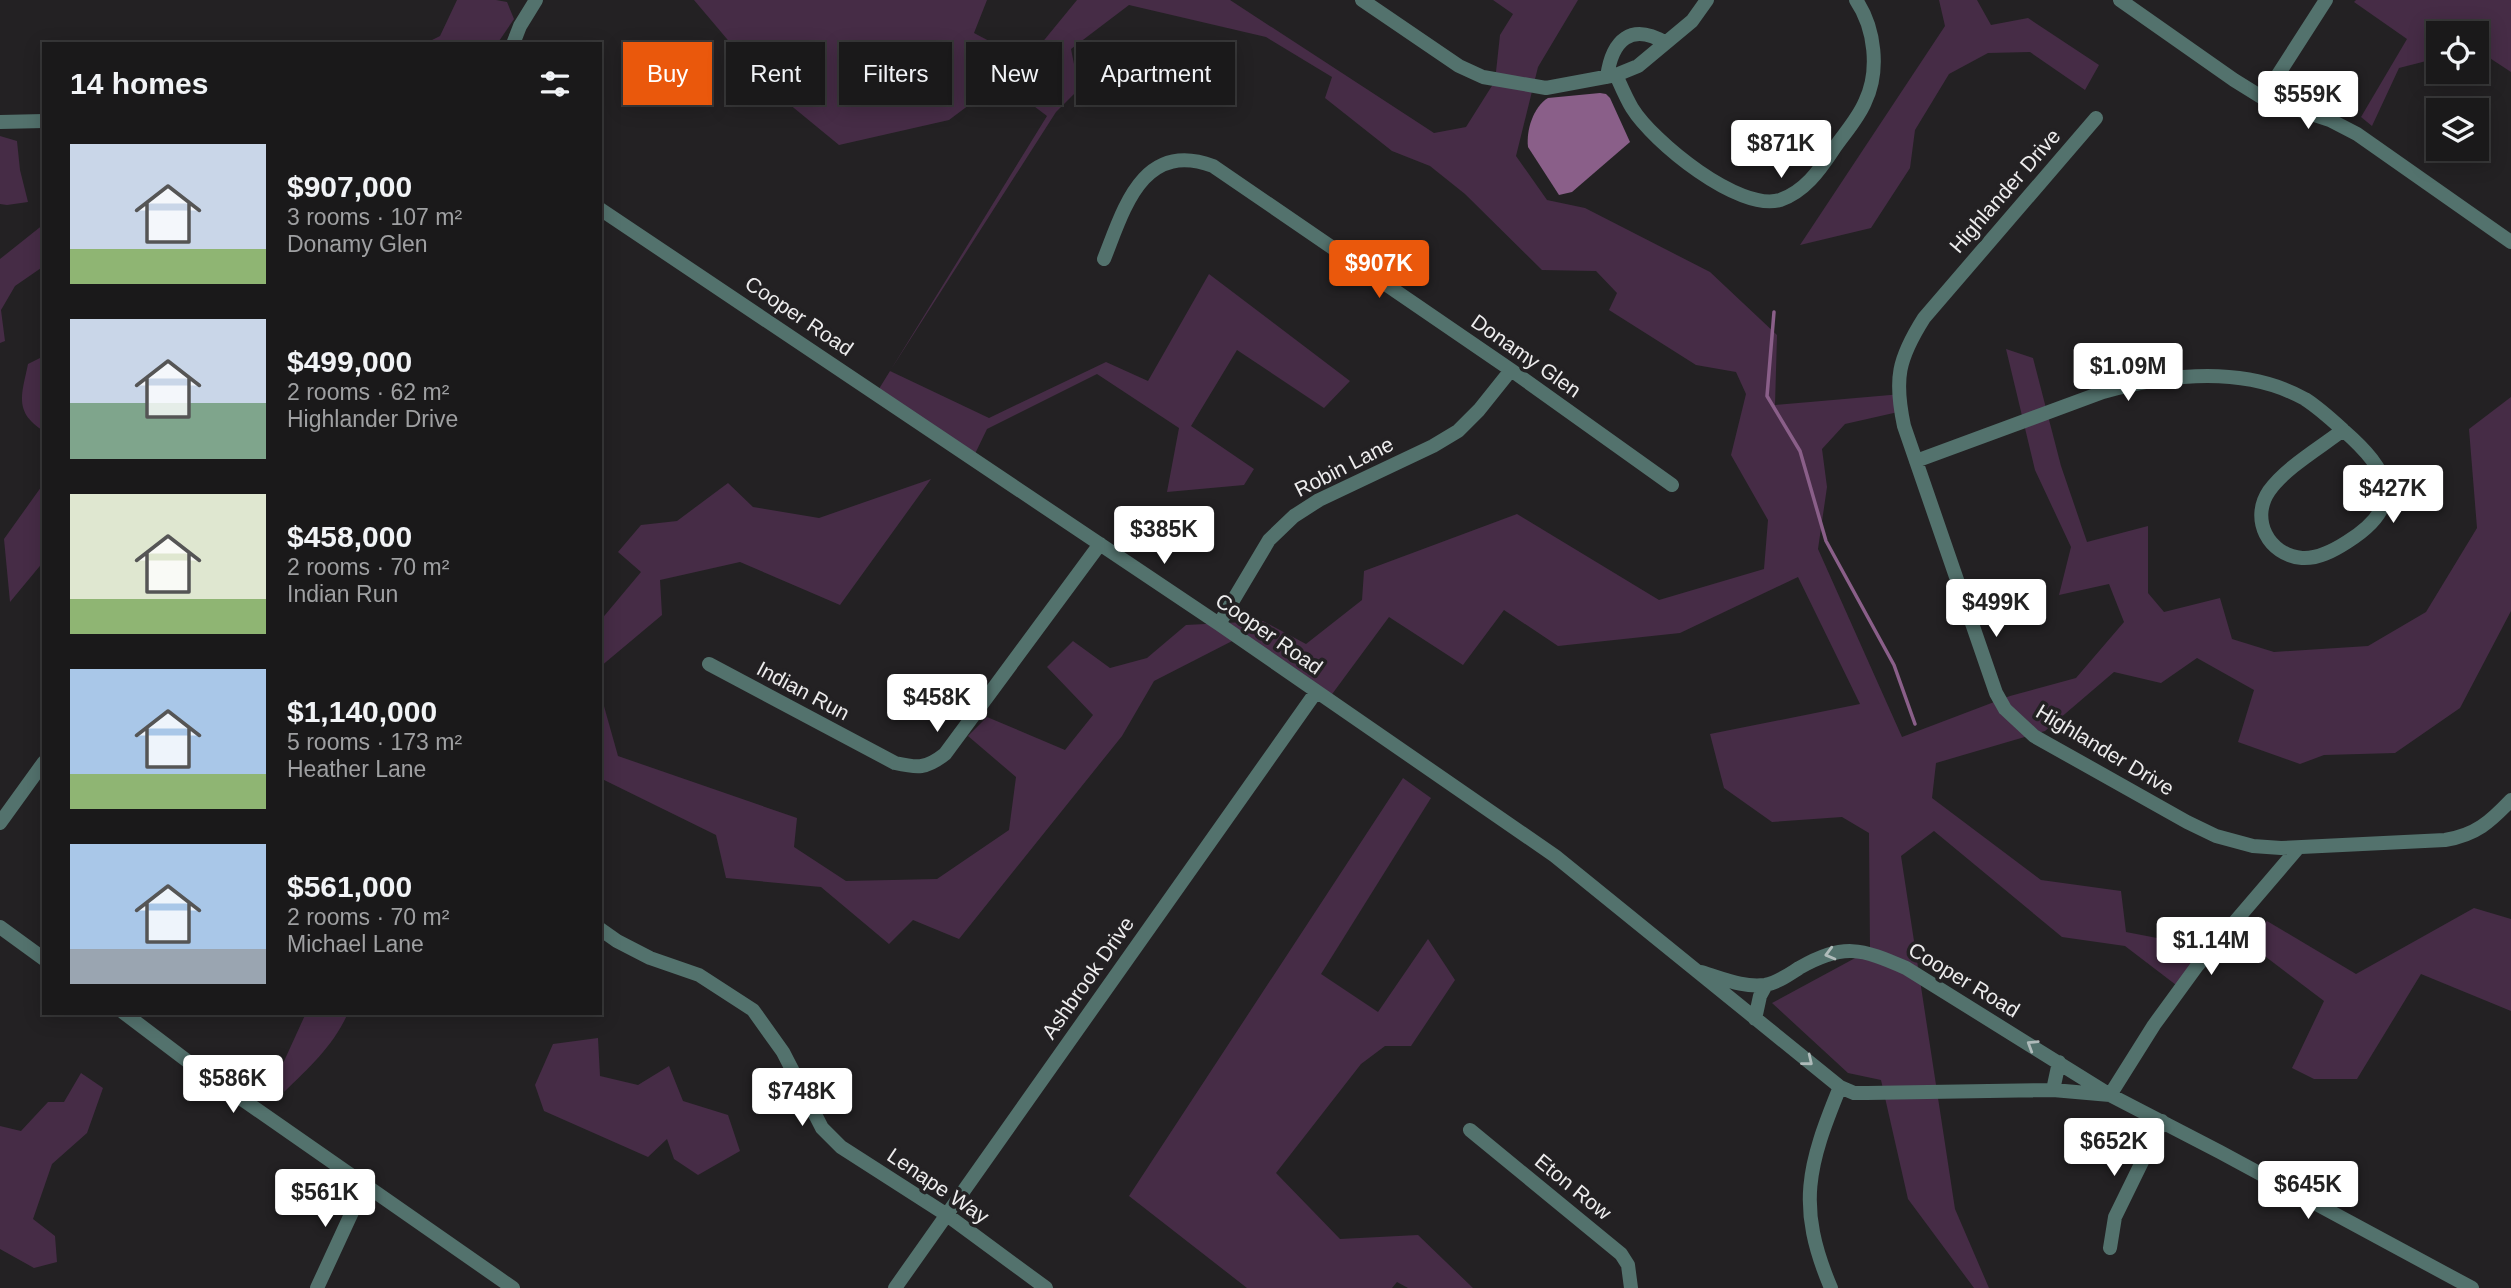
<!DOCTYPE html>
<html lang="en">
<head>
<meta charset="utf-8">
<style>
	:root { --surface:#1a191a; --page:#272627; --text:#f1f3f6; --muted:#9fa0a2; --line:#383839; --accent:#ea580c }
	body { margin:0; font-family:Arial,sans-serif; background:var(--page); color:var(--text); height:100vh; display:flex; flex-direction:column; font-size:26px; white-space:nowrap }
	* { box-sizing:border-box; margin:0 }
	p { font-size:23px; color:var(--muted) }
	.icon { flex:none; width:38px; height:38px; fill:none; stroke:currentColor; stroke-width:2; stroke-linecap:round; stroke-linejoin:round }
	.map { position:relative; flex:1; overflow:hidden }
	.sheet { position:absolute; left:42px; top:42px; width:560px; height:973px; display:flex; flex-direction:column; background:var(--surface); border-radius:0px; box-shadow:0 4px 18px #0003,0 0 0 2px var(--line) }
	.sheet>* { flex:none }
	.hud { position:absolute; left:623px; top:42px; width:665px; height:63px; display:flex; gap:14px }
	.tools { position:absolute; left:2426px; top:21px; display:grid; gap:14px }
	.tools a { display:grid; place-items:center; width:63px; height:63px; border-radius:0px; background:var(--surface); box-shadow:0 4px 18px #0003,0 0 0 2px var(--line); font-size:35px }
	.price { position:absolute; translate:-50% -60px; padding:0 16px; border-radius:7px; background:#fff; color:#222; font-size:23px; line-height:46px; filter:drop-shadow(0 2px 4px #0008) }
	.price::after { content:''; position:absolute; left:50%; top:42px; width:21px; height:16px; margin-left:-10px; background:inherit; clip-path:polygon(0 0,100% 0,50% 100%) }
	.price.current { background:var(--accent); color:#fff }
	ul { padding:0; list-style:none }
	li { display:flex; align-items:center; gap:21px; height:175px; padding:0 28px }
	li span { display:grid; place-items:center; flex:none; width:196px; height:140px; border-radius:0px; color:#555 }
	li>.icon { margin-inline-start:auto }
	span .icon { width:84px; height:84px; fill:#fffc; stroke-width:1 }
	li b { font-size:30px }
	h2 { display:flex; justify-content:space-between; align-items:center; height:84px; padding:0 28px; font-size:30px }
	.chip { padding:0 24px; border-radius:0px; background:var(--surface); box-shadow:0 4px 18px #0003,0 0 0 2px var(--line); font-size:24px; line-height:63px }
	.chip.current { background:var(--accent); color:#fff }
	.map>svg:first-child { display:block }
	.green { fill:#462c46 }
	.water { fill:#8a5f89 }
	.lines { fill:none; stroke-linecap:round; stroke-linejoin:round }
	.stream { stroke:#8a5f89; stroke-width:3.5 }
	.minor { stroke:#53726d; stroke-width:14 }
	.tertiary { stroke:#53726d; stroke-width:14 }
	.oneway { stroke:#afbbba }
	.labels { text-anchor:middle; stroke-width:7; stroke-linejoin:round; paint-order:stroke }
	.street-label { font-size:21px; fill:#edeced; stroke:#232123 }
</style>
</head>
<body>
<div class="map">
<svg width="2511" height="1288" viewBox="0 0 2511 1288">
	<rect width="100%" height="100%" fill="#232123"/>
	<path class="green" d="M457 0H496L507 2 514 19 497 44H429L428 42 440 36Z
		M694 0H987L974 33 1027 61 1077 0H1230L1434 133 1466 127 1495 81 1500 35 1513 14 1493 0H1578L1538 67 1516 156 1547 200 1585 208 1710 272 1777 335 1775 405 1902 394 1907 410 1845 424 1822 449 1827 487 1818 549 1902 737 2010 696 2076 678 2124 622 2109 584 2059 595 2071 547 2035 470 2006 349 2033 358 2061 466 2087 542 2148 526V593L2164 612 2220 598 2232 639 2274 652 2368 646 2426 612 2477 528 2469 429 2511 397V611L2460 708 2395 753 2324 755 2300 764 2238 742 2254 690 2197 658 2161 683 2114 672 2045 731 1936 763 1932 798 2041 880 2121 891 2126 932 2214 949 2180 988 2125 946 2062 937 1934 831 1901 856 1955 1209 1989 1288H1974L1908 1199 1881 1080 1848 1073 1772 1003 1870 950 1869 833 1842 817 1772 822 1724 788 1710 734 1860 704 1798 577 1680 633 1558 646 1504 610 1463 665 1389 617 1327 701 1240 637 1154 681 1122 736 959 939 913 920 889 944 821 887 726 878 716 835 600 778V692L618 756 797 818 794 847 846 881 937 879 1009 830 1016 777 968 736 987 717 1065 750 1093 715 1047 667 1073 641 1110 668 1147 658 1186 625 1263 621 1306 644 1362 600 1364 571 1517 514 1659 600 1764 569 1768 520 1731 455 1746 394 1736 372 1696 365 1609 310 1617 293 1596 271 1542 270 1465 194 1430 166 1392 151 1325 98 1332 77 1266 37 1129 5 1071 49 1079 89 1056 112 890 371 989 418 1106 362 1148 381 1209 274 1350 381 1324 408 1237 350 1191 426 1254 469 1244 485 1167 492 1179 428 1097 374 987 429 972 460 874 397 1047 116 1001 81 949 120 839 145 766 85Z
		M1939 0H1977L1991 25 2028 18 2099 65 2085 90 2030 52 1988 53 1949 74 1915 130 1910 168 1871 228 1800 245 1945 26Z
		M2356 0H2511V72L2476 49V33H2438V58L2399 68 2372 126 2361 117 2407 39 2354 2Z
		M0 136 17 141 20 170 28 202 7 205 0 204Z
		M44 224V266L15 286 1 310 5 341 0 343V259Z
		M44 356V431C13 412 22 394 28 364Z
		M931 479 840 605 740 562 660 580 662 615 600 667V621L641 572 618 552 641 525 677 521 728 483 753 507 819 518Z
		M44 483V561L10 602 4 539Z
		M1403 778 1431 798 1321 974 1378 1012 1428 939 1455 980 1411 1046H1385L1361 1064 1276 1173 1340 1239 1418 1235 1473 1288H1408L1397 1282 1392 1288H1247L1129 1196Z
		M2474 908 2511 919V1011L2421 974 2357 1079H2314L2292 1068 2324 1001 2245 941 2267 921 2356 974Z
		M306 1013H348C334 1045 309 1068 284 1092L280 1070Z
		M598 1038 600 1076 638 1085 669 1066 683 1101 728 1115 740 1151 698 1175 674 1159 667 1139 648 1157 544 1111 535 1085 553 1044Z
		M81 1073 103 1088 87 1133 52 1164 33 1219 55 1236 57 1262 34 1268 0 1249V1126L21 1131 48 1102H64Z"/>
	<path class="water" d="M1600 93 1606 94 1610 98 1630 142 1572 192 1559 195 1528 147C1526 131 1533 107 1548 98Z"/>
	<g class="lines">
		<path class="stream" d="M1774 312 1767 396 1800 451 1826 541 1894 665 1915 724"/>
		<path class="minor" d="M1362 0 1459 66 1483 77 1546 88 1616 75 1638 66 1692 21 1707 0
			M2120 0 2234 80 2263 98 2330 120 2357 134 2511 242
			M1616 75C1621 86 1626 98 1632 108 1653 142 1739 212 1780 200 1804 192 1819 171 1833 150 1843 135 1858 119 1865 102 1880 71 1875 28 1856 0
			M1607 77C1612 40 1631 22 1666 43
			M2263 98 2326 0
			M2096 118 1924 318C1898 359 1894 379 1904 426L1996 693 2005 709 2034 736 2187 822 2216 836 2253 846 2281 848 2445 840C2476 835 2490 822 2511 800
			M0 122 44 121
			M600 209 1219 624 1555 856 1840 1087 1854 1093H1867L2053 1090 2110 1095
			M1104 259C1124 209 1142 140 1213 166L1511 370 1672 485
			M2343 430C2389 470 2408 504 2347 542 2333 551 2318 559 2302 558 2268 555 2250 519 2269 491 2285 468 2321 447 2343 430Z
			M1916 461 2103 392C2168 374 2244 365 2305 399 2319 408 2331 419 2343 430
			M1219 624 1269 540 1294 516 1319 500 1433 446 1458 431 1479 410 1511 370
			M709 664 895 763C918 768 926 769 945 754L1100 544
			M600 929 617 941 650 958 699 975 753 1010 783 1052 822 1128 841 1147 947 1215 1046 1288
			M1701 972C1722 978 1743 988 1765 985 1777 983 1788 975 1799 968 1843 943 1861 948 1906 968L2110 1095 2220 1152 2472 1288
			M1755 1019 1760 996 1766 985
			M2053 1090 2059 1062
			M2110 1095 2154 1025 2197 966 2298 848
			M1470 1130 1621 1254 1628 1265 1631 1288
			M2110 1248 2115 1217 2162 1121
			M317 1288 365 1184
			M895 1288 1316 692
			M1831 1288C1796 1206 1808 1165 1840 1087"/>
		<path class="tertiary" d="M513 44 520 26 536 0
			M0 823 44 762
			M0 927 44 959
			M124 1013 190 1063 513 1288"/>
	</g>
	<defs><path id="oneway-chevron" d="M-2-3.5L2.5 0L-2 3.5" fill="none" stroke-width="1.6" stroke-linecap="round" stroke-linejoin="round" transform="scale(1.75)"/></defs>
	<g class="oneway">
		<use href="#oneway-chevron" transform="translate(1830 954) rotate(165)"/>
		<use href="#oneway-chevron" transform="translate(2032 1045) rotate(-148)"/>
		<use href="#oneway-chevron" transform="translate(1808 1061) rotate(39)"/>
	</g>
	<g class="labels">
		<g class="street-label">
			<text transform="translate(2005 191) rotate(-49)" y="7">Highlander Drive</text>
			<text transform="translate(799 316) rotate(34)" y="7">Cooper Road</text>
			<text transform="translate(1526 356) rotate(35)" y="7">Donamy Glen</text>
			<text transform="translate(1344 467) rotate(-27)" y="7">Robin Lane</text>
			<text transform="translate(1269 634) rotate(35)" y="7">Cooper Road</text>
			<text transform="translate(803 691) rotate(28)" y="7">Indian Run</text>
			<text transform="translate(2105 750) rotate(31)" y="7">Highlander Drive</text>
			<text transform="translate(1088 978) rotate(-55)" y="7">Ashbrook Drive</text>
			<text transform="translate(1964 980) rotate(31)" y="7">Cooper Road</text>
			<text transform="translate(938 1186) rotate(34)" y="7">Lenape Way</text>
			<text transform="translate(1573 1187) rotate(39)" y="7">Eton Row</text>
		</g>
	</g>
</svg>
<div class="tools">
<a><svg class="icon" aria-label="locate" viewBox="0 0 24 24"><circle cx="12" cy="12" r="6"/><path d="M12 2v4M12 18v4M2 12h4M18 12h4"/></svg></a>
<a><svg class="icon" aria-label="layers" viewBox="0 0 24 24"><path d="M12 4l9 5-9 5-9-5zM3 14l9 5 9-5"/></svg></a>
</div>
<b class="price" style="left:2308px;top:131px">$559K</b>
<b class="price" style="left:1781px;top:180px">$871K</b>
<b class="price current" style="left:1379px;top:300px">$907K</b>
<b class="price" style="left:2128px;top:403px">$1.09M</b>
<b class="price" style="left:2393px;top:525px">$427K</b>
<b class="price" style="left:1164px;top:566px">$385K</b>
<b class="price" style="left:1996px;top:639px">$499K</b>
<b class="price" style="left:937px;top:734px">$458K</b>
<b class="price" style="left:2211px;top:977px">$1.14M</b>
<b class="price" style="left:233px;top:1115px">$586K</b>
<b class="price" style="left:802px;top:1128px">$748K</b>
<b class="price" style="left:2114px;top:1178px">$652K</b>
<b class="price" style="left:2308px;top:1221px">$645K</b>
<b class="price" style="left:325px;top:1229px">$561K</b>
<div class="hud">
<a class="chip current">Buy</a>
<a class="chip">Rent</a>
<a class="chip">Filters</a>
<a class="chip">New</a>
<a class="chip">Apartment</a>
</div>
<section class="sheet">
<h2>14 homes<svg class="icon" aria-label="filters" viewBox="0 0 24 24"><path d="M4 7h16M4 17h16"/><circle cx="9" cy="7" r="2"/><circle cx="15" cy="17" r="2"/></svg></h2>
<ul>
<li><span style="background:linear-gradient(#c9d6e8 75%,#8fb573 0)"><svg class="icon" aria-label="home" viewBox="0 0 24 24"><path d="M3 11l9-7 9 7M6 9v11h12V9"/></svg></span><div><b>$907,000</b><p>3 rooms · 107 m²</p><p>Donamy Glen</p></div></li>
<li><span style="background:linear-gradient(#c9d6e8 60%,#7fa58c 0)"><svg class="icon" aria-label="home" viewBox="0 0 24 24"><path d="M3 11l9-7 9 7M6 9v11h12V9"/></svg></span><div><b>$499,000</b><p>2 rooms · 62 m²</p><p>Highlander Drive</p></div></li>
<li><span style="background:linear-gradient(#dfe7d0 75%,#8fb573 0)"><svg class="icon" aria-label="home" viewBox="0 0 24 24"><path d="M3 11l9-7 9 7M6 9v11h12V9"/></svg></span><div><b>$458,000</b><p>2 rooms · 70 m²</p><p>Indian Run</p></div></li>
<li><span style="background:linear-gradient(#a9c7e8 75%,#8fb573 0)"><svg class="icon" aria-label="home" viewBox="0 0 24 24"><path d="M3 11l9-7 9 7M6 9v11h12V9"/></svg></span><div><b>$1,140,000</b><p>5 rooms · 173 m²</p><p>Heather Lane</p></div></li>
<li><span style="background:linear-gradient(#a9c7e8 75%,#9aa5b1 0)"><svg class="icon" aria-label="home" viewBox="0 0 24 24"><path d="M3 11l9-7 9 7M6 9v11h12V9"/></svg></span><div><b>$561,000</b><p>2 rooms · 70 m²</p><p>Michael Lane</p></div></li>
</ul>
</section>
</div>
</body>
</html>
